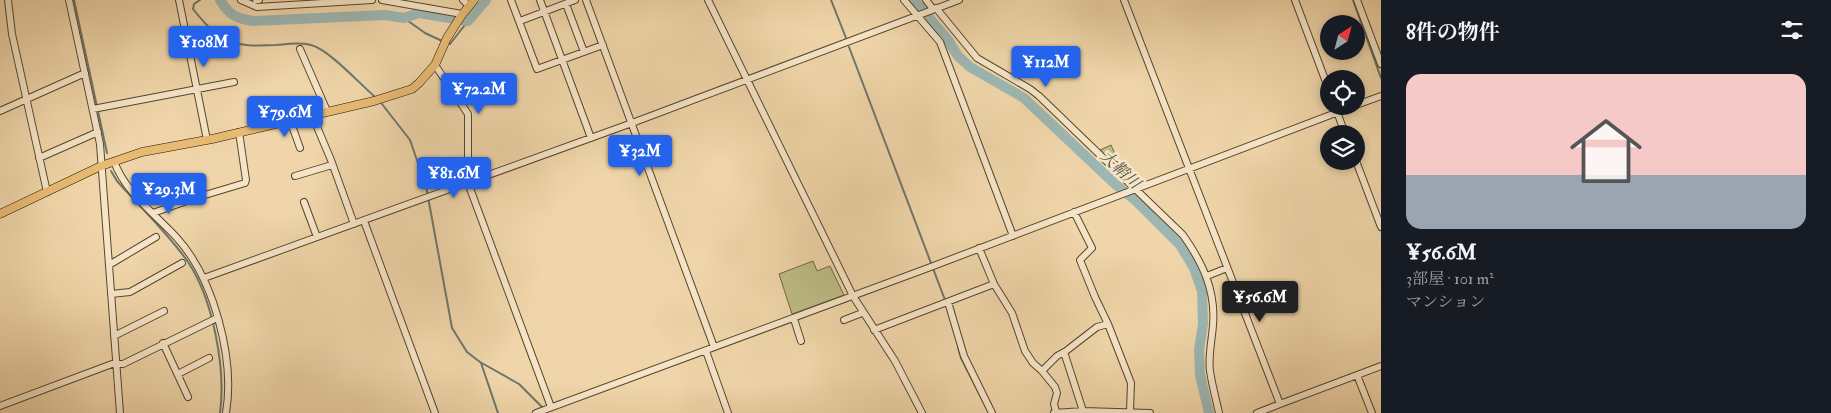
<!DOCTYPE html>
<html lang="ja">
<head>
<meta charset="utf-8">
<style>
	:root { --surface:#171b24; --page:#20242c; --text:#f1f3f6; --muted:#9ea1a6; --line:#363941; --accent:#2563eb }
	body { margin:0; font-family:"IM FELL Double Pica","Noto Serif JP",serif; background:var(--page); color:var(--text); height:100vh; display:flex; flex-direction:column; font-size:19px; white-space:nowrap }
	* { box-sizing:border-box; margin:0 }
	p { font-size:16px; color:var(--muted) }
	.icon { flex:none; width:28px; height:28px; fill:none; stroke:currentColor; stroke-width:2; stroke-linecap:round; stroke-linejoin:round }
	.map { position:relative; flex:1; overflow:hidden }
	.side { display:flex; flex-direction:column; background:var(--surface); width:450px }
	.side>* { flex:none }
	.needle { width:32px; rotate:36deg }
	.controls { position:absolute; left:1320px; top:15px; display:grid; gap:10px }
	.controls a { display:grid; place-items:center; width:45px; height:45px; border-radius:50%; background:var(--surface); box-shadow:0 2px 8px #0003; font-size:25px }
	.price { position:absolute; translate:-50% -42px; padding:0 11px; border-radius:5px; background:var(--accent); color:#fff; font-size:16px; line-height:32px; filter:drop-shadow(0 1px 2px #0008) }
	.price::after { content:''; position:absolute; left:50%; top:30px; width:15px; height:11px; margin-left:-8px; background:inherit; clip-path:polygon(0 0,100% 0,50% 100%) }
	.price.selected { background:#222; color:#fff }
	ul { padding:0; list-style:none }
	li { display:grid; align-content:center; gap:10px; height:265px; padding:0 25px }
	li+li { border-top:1px solid var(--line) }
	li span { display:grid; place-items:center; height:155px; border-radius:15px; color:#555 }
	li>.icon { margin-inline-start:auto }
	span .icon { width:90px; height:90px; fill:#fffc; stroke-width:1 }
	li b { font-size:21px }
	h2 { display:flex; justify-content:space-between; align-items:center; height:60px; padding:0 25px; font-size:21px }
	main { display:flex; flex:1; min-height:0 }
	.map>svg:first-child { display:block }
	.green { fill:#bdbc85; stroke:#706944 }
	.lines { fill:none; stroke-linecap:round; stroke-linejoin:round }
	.stream { stroke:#6d766c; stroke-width:2 }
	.river { stroke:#9db6b2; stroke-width:10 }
	.minor-casing { stroke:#57462c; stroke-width:8 }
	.major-casing { stroke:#241602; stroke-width:9 }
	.minor { stroke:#f5e4c7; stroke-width:6 }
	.major { stroke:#e8ba74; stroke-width:8 }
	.labels { text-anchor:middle; stroke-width:5; stroke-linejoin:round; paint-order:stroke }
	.water-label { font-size:16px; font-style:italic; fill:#4e4e40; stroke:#f5e4c7 }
</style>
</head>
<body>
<main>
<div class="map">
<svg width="1381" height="413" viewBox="0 0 1381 413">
	<rect width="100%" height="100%" fill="#efd5a9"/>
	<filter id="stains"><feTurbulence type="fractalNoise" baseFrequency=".004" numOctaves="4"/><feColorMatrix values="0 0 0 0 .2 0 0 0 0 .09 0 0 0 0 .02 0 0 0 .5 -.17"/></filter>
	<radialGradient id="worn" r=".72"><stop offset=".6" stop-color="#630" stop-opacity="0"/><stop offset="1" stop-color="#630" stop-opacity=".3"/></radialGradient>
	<path class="green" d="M1111 145 1122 170 1100 150Z
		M813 261 817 271 830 266 844 295 792 314 779 274Z"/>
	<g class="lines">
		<path class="stream" d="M74 0 107 153
			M200 0 194 4 193 9C221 44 232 47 276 45 288 44 299 42 311 45 328 49 359 83 374 96
			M831 0 846 38
			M1353 0 1381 78
			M404 18 425 33 442 41
			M446 42 450 44 468 21
			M849 47 945 300
			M382 104 410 140 426 186 452 328 467 352 480 362 519 384 543 408
			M111 171 117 181C140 207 168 233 188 262 213 299 226 369 220 413
			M958 347 961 358 988 411
			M481 363 498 413"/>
		<path class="river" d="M220 0C230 16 236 18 253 21L385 15 404 18 419 13 468 21 486 0
			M914 0 948 40 958 56 970 67 1024 98 1115 184 1135 200 1180 245 1194 268 1202 291 1203 324 1199 349 1200 375 1209 413"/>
		<defs>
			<path id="minor" d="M8 0 12 34 47 192
				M69 0 100 144 120 413
				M179 0 207 140
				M241 0 257 7 372 0
				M256 0H259
				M382 0 462 14
				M463 0 469 6
				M511 0 537 69 603 45
				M540 0 591 138
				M586 0 714 347
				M708 0 853 296 895 361 922 413
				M904 0 940 42 1013 236
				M926 0 933 9
				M1124 0 1280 404 1381 366
				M1295 0 1329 90
				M1357 0 1381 64
				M566 4 584 52
				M936 8 977 58 1030 89 1039 96 1183 235C1202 262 1216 290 1213 325 1212 340 1208 356 1210 371 1212 385 1216 399 1219 413
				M520 21 575 0
				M300 49 327 111
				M435 65 468 114V183L551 407
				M1356 105 1381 96
				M1335 106 1345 134
				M93 109 234 82
				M0 111 85 73
				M312 115 331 160 354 224
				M290 120 300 148
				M39 158 98 132
				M114 161C124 191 156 215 177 238 214 279 235 359 226 413
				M1356 161 1381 227
				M295 176 332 165
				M304 202 317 237
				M153 213 195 198 245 183 246 180 239 132
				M364 221 435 413
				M979 248 994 284 1012 313 1025 351 1033 363 1042 371 1055 387 1057 393 1054 404 1056 412
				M109 265 156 237
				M1207 276 1227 268
				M204 278 632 123 959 0
				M111 294 130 292 182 263
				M948 302 964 356 992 413
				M794 319 801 341
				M844 320 862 313
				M1108 324 1131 383 1130 411
				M874 330 994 284
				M114 336 164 311
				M163 343 188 397
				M706 351 728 413
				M1064 352 1083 411
				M1042 371 1057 356 1066 351 1097 327 1108 324 1095 297 1080 260 1092 248 1074 212
				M178 374 209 358
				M1357 375 1372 413
				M0 406 112 364H123L217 318
				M536 413 928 268 1354 106
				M1054 413 1083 411 1150 413
				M1257 413 1280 404"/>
			<path id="major" d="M0 214 101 166 142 152 212 139 374 101 412 89 419 83 435 65 447 38 461 16 474 0"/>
		</defs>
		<use href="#minor" class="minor-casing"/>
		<use href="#major" class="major-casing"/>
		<use href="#minor" class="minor"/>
		<use href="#major" class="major"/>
	</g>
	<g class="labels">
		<g class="water-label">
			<text transform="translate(1121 169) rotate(43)" y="6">大鞘川</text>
		</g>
	</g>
	<rect width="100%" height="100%" filter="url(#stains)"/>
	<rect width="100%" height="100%" fill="url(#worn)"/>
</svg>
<div class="controls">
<a><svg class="needle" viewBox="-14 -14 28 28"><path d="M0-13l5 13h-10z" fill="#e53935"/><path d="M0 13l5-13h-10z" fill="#9ea1a6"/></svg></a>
<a><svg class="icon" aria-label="locate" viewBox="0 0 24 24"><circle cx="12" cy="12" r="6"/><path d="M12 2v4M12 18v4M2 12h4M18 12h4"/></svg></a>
<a><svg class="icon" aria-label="layers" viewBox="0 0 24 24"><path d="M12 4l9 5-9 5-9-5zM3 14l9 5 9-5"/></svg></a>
</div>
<b class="price" style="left:204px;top:68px">¥108M</b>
<b class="price" style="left:1046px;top:88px">¥112M</b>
<b class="price" style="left:479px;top:115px">¥72.2M</b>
<b class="price" style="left:285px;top:138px">¥79.6M</b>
<b class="price" style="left:640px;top:177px">¥32M</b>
<b class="price" style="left:454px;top:199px">¥81.6M</b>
<b class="price" style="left:169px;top:215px">¥29.3M</b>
<b class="price selected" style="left:1260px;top:323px">¥56.6M</b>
</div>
<section class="side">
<h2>8件の物件<svg class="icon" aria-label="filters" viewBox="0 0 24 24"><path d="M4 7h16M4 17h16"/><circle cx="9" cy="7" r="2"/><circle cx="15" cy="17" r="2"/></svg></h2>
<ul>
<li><span style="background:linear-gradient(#f6c9c9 65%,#9aa5b1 0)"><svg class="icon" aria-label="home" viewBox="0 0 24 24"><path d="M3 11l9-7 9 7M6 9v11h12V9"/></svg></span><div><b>¥56.6M</b><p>3部屋 · 101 m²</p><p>マンション</p></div></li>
</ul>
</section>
</main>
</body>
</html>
